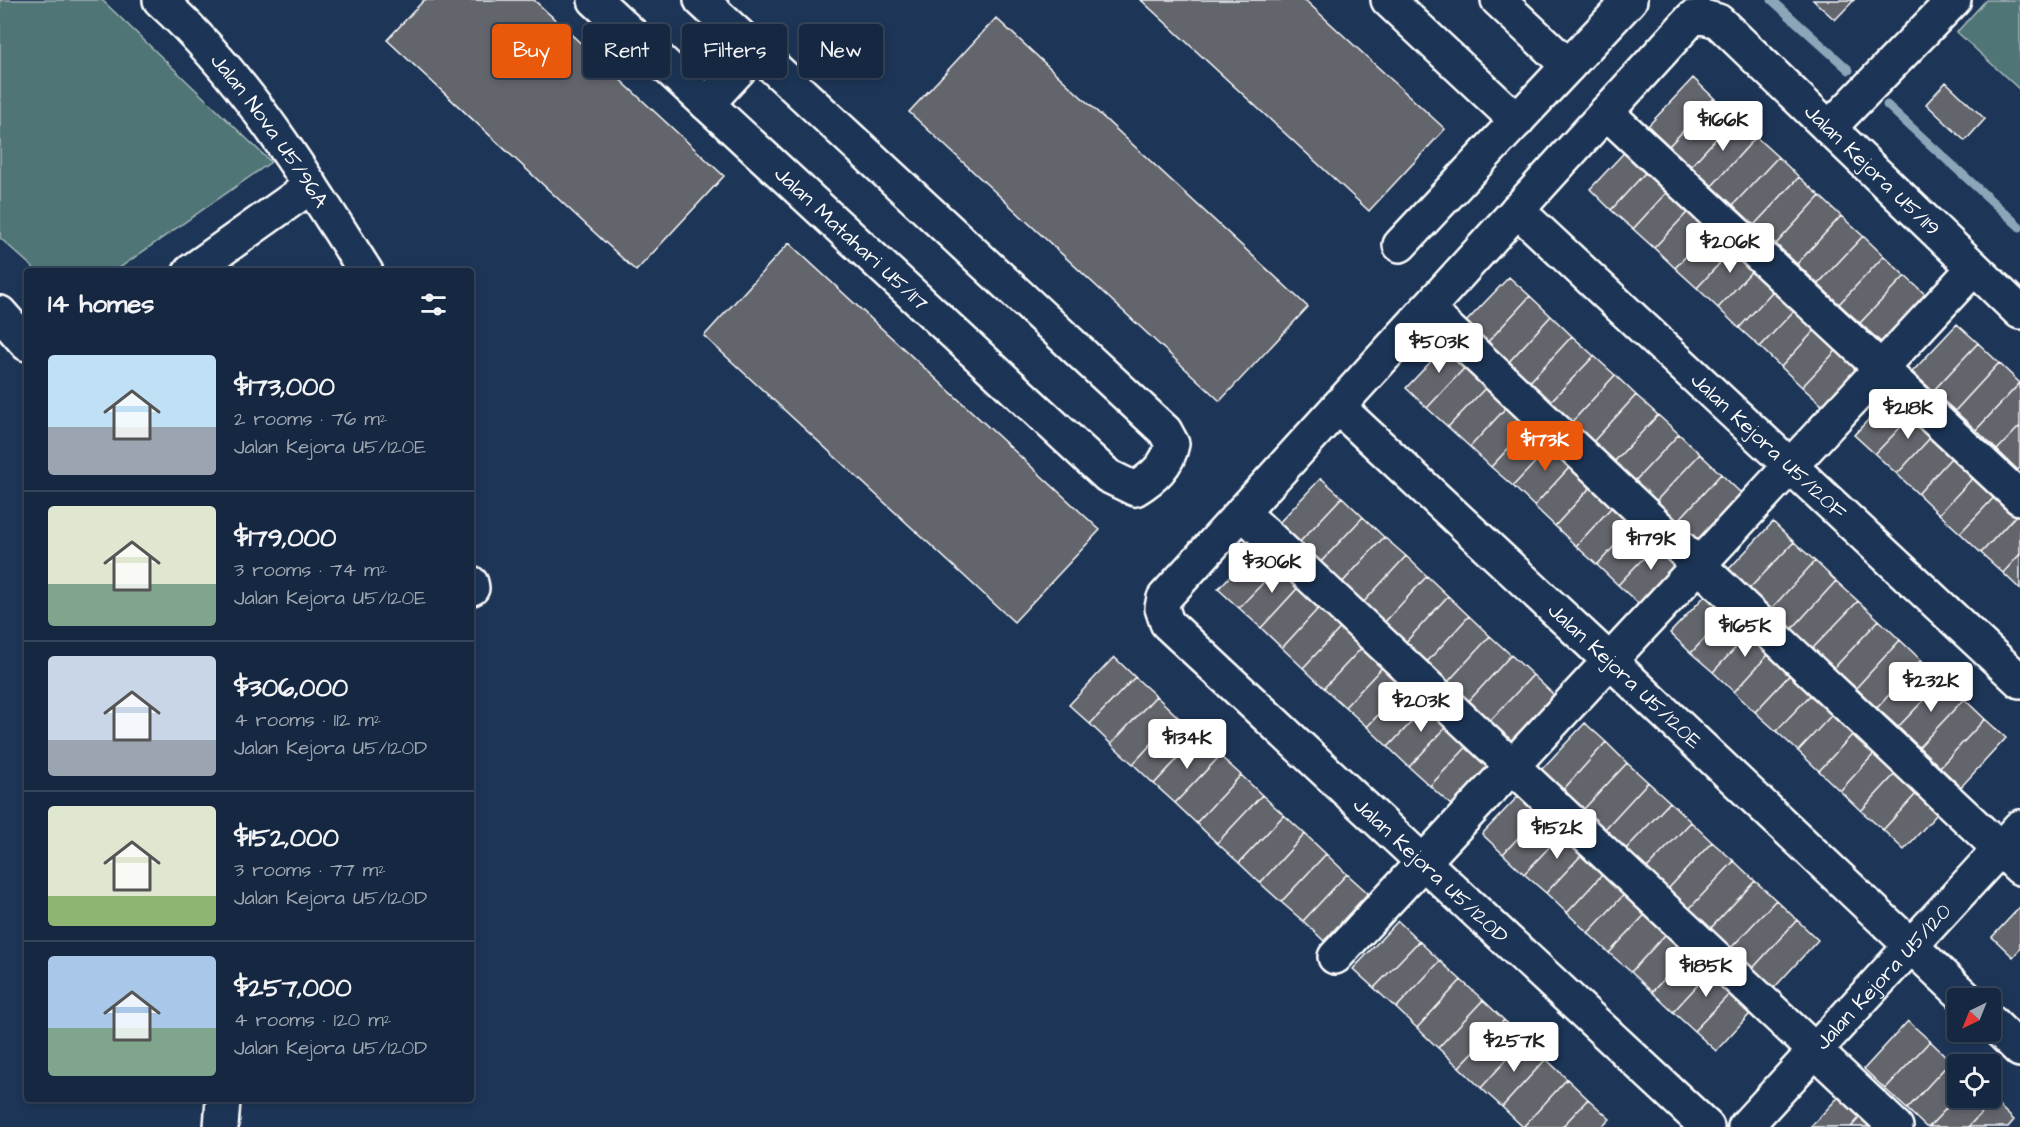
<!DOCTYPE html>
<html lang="en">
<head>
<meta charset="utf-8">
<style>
	:root { --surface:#162841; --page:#23344c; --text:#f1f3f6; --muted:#9ea6b1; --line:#35445a; --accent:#ea580c }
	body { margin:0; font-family:"Architects Daughter",sans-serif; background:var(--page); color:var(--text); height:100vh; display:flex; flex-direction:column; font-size:22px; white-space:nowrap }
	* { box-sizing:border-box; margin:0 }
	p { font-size:20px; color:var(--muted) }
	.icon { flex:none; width:33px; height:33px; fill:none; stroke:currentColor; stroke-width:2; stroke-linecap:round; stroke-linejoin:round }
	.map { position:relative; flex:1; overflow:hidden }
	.drawer { position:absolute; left:24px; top:268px; width:450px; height:834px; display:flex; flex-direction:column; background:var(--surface); border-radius:6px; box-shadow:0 3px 9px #0003,0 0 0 2px var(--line) }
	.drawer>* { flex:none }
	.guide { position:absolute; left:492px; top:24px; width:570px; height:54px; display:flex; gap:12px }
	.needle { width:39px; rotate:223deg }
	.buttons { position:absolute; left:1947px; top:988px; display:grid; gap:12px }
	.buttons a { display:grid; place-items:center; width:54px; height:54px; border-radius:6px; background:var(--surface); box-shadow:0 3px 9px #0003,0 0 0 2px var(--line); font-size:30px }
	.price { position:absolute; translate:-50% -51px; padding:0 14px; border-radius:6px; background:#fff; color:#222; font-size:20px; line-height:39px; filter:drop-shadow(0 2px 3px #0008) }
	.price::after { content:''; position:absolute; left:50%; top:36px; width:18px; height:14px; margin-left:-9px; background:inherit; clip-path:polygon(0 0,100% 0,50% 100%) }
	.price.active { background:var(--accent); color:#fff }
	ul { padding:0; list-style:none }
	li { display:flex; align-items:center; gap:18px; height:150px; padding:0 24px }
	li+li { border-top:2px solid var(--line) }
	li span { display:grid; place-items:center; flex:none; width:168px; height:120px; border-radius:6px; color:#555 }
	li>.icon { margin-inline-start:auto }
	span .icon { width:72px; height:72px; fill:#fffc; stroke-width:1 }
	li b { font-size:26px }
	h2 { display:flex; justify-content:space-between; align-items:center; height:72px; padding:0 24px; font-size:26px }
	.chip { padding:0 21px; border-radius:6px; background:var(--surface); box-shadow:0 3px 9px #0003,0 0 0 2px var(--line); font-size:21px; line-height:54px }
	.chip.active { background:var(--accent); color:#fff }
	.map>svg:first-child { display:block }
	.green { fill:#507576; stroke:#a8baba; stroke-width:1.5 }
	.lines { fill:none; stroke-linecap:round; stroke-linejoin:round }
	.stream { stroke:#8ca5b8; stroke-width:9 }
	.building { fill:#63656c; stroke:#fff; stroke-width:1.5 }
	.minor-casing { stroke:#fff; stroke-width:38 }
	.minor { stroke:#1d3557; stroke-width:33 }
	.labels { text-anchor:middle; stroke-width:5; stroke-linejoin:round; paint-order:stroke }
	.street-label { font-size:21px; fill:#fff; stroke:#1d3557 }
</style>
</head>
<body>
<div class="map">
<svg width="2020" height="1127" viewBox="0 0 2020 1127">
	<rect width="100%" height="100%" fill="#1d3557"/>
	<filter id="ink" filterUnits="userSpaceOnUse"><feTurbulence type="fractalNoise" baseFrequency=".0167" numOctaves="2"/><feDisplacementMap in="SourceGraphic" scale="12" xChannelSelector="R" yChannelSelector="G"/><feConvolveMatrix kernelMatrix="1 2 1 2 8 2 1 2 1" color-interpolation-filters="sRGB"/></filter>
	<g filter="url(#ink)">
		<path class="green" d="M0 0H102L271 162 115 271H37L0 238Z
			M1986 0H2020V90L1957 32Z"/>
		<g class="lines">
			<path class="stream" d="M1772 0 1849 70
				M1887 105 2020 227"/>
		</g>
		<path class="building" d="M424 0H534L724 176 636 271 387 40Z
			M1141 0H1305L1445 129 1369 211Z
			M1813 0H1854L1835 20Z
			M996 18 1308 307 1220 401 909 112Z
			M1693 78 1714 98 1669 146 1648 126Z
			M1946 82 1985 119 1965 141 1926 104Z
			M1714 98 1735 118 1691 166 1669 146Z
			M1735 118 1756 137 1712 186 1691 166Z
			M1756 137 1778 157 1733 205 1712 186Z
			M1634 142 1656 161 1611 210 1590 189Z
			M1778 157 1799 177 1754 225 1733 205Z
			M1656 161 1677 181 1633 229 1611 210Z
			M1799 177 1820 196 1776 244 1754 225Z
			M1677 181 1698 201 1654 248 1633 229Z
			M1820 196 1841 216 1797 264 1776 244Z
			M1698 201 1720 220 1675 268 1654 248Z
			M1841 216 1863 236 1818 284 1797 264Z
			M1720 220 1741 240 1697 288 1675 268Z
			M1863 236 1884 256 1839 304 1818 284Z
			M1741 240 1762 260 1718 308 1697 288Z
			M789 243 1100 530 1014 622 704 336Z
			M1884 256 1905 276 1860 323 1839 304Z
			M1762 260 1783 280 1739 328 1718 308Z
			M1905 276 1926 295 1882 343 1860 323Z
			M1509 277 1530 296 1486 344 1464 324Z
			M1783 280 1804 300 1760 347 1739 328Z
			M1530 296 1551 316 1507 364 1486 344Z
			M1804 300 1825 319 1781 367 1760 347Z
			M1551 316 1572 336 1528 384 1507 364Z
			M1825 319 1847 339 1802 387 1781 367Z
			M1957 324 1978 343 1933 391 1912 372Z
			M1572 336 1594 356 1549 403 1528 384Z
			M1847 339 1868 359 1824 407 1802 387Z
			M1451 340 1472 360 1427 408 1406 388Z
			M1978 343 1999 363 1955 411 1933 391Z
			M1594 356 1615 375 1571 423 1549 403Z
			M1472 360 1493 380 1448 427 1427 408Z
			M1999 363 2020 383 1976 430 1955 411Z
			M1615 375 1636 395 1592 443 1571 423Z
			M1493 380 1514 399 1470 447 1448 427Z
			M2020 383V426L1997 450 1976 430Z
			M1899 387 1920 407 1875 454 1854 435Z
			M1636 395 1658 415 1613 463 1592 443Z
			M1514 399 1536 419 1491 467 1470 447Z
			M1920 407 1941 426 1897 474 1875 454Z
			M1658 415 1679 434 1634 482 1613 463Z
			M1536 419 1557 439 1513 486 1491 467Z
			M1941 426 1962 446 1918 494 1897 474Z
			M2020 426V468L2018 470 1997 450Z
			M1679 434 1700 454 1655 502 1634 482Z
			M1557 439 1578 458 1534 506 1513 486Z
			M1962 446 1984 466 1939 514 1918 494Z
			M1700 454 1721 474 1677 522 1655 502Z
			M1578 458 1599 478 1555 526 1534 506Z
			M1984 466 2005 486 1960 533 1939 514Z
			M1721 474 1742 494 1698 541 1677 522Z
			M1321 478 1342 497 1297 545 1276 526Z
			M1599 478 1620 498 1576 546 1555 526Z
			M2005 486 2020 511 1981 553 1960 533Z
			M1342 497 1363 517 1318 565 1297 545Z
			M1620 498 1641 517 1597 565 1576 546Z
			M2020 511V554L2003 573 1981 553Z
			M1363 517 1384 537 1340 585 1318 565Z
			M1641 517 1663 537 1618 585 1597 565Z
			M1773 522 1794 542 1749 589 1728 570Z
			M1384 537 1406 556 1361 605 1340 585Z
			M1663 537 1684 557 1640 605 1618 585Z
			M1263 541 1284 561 1239 608 1218 589Z
			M1794 542 1815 561 1771 609 1749 589Z
			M2020 554V589L2003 573Z
			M1406 556 1427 576 1383 624 1361 605Z
			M1284 561 1305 580 1261 628 1239 608Z
			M1815 561 1836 581 1792 629 1771 609Z
			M1427 576 1448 596 1404 644 1383 624Z
			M1305 580 1326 600 1282 648 1261 628Z
			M1836 581 1858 601 1813 648 1792 629Z
			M1715 585 1736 605 1691 653 1670 633Z
			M1448 596 1469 616 1425 664 1404 644Z
			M1326 600 1348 620 1303 668 1282 648Z
			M1858 601 1879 620 1834 668 1813 648Z
			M1736 605 1757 625 1713 672 1691 653Z
			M1469 616 1490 636 1446 684 1425 664Z
			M1348 620 1369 640 1324 688 1303 668Z
			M1879 620 1900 640 1856 688 1834 668Z
			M1757 625 1778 644 1734 692 1713 672Z
			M1490 636 1511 655 1467 703 1446 684Z
			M1369 640 1390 659 1345 707 1324 688Z
			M1900 640 1921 660 1877 708 1856 688Z
			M1778 644 1800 664 1755 712 1734 692Z
			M1511 655 1533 675 1488 723 1467 703Z
			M1114 657 1135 677 1090 724 1069 705Z
			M1390 659 1411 679 1367 727 1345 707Z
			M1921 660 1943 680 1898 727 1877 708Z
			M1800 664 1821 684 1776 731 1755 712Z
			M1533 675 1554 695 1510 743 1488 723Z
			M1135 677 1156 696 1111 744 1090 724Z
			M1411 679 1433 699 1388 747 1367 727Z
			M1943 680 1964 699 1919 747 1898 727Z
			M1821 684 1842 704 1798 751 1776 731Z
			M1156 696 1177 716 1133 764 1111 744Z
			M1433 699 1454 719 1409 767 1388 747Z
			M1964 699 1985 719 1940 767 1919 747Z
			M1842 704 1863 723 1819 771 1798 751Z
			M1177 716 1199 736 1154 784 1133 764Z
			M1454 719 1475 738 1430 786 1409 767Z
			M1985 719 2006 738 1961 787 1940 767Z
			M1585 723 1606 742 1562 791 1540 771Z
			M1863 723 1884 743 1840 791 1819 771Z
			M1199 736 1220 756 1175 803 1154 784Z
			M1475 738 1496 758 1452 806 1430 786Z
			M1606 742 1627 763 1583 810 1562 791Z
			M1884 743 1906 762 1861 811 1840 791Z
			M1220 756 1241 775 1196 823 1175 803Z
			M1906 762 1927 782 1883 830 1861 811Z
			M1627 763 1648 782 1604 830 1583 810Z
			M1241 775 1262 795 1217 843 1196 823Z
			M1648 782 1670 802 1625 850 1604 830Z
			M1927 782 1948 802 1904 850 1883 830Z
			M1527 787 1548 806 1503 854 1482 834Z
			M1262 795 1284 815 1239 863 1217 843Z
			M1670 802 1691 822 1646 869 1625 850Z
			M1548 806 1569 826 1524 874 1503 854Z
			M1284 815 1305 834 1260 883 1239 863Z
			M1691 822 1712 842 1668 889 1646 869Z
			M1569 826 1590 846 1546 893 1524 874Z
			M1305 834 1326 854 1281 902 1260 883Z
			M1712 842 1734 861 1689 909 1668 889Z
			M1590 846 1611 865 1567 913 1546 893Z
			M1326 854 1347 874 1303 921 1281 902Z
			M1734 861 1755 881 1710 929 1689 909Z
			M1611 865 1633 885 1588 933 1567 913Z
			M1347 874 1368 893 1324 941 1303 921Z
			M1755 881 1776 900 1731 948 1710 929Z
			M1633 885 1654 905 1609 953 1588 933Z
			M1776 900 1797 920 1753 968 1731 948Z
			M1654 905 1675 924 1631 972 1609 953Z
			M2020 907V949L2013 957 1992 937Z
			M1797 920 1818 940 1774 988 1753 968Z
			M1398 921 1419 941 1374 988 1353 969Z
			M1675 924 1696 944 1652 992 1631 972Z
			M1419 941 1440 961 1396 1008 1374 988Z
			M1696 944 1717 964 1673 1012 1652 992Z
			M1440 961 1461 980 1417 1028 1396 1008Z
			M1717 964 1739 984 1694 1031 1673 1012Z
			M1461 980 1483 1000 1438 1048 1417 1028Z
			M1739 984 1760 1003 1716 1051 1694 1031Z
			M1483 1000 1504 1020 1459 1067 1438 1048Z
			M1504 1020 1525 1039 1481 1088 1459 1067Z
			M1908 1021 1930 1041 1885 1089 1864 1069Z
			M1525 1039 1546 1059 1502 1107 1481 1088Z
			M1930 1041 1951 1061 1907 1109 1885 1089Z
			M1546 1059 1567 1079 1523 1127 1502 1107Z
			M1951 1061 1958 1067V1096L1929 1127H1926L1907 1109Z
			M1567 1079 1588 1099 1562 1127H1523Z
			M1850 1085 1871 1105 1851 1127H1810Z
			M1958 1096V1098H1990L1993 1100 1968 1127H1929Z
			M1588 1099 1610 1119 1602 1127H1562Z
			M1993 1100 2014 1120 2008 1127H1968Z
			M1871 1105 1890 1127H1851Z"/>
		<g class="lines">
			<defs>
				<g id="minor">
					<path id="s1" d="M160 0C245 77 305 176 366 272"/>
					<path id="s2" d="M595 0 1108 476 1135 489C1153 478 1168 465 1172 444L1165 431 701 0"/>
					<path d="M1388 0 1517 121"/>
					<path d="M1498 0 1568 66"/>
					<path d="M707 104 756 51"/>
					<path d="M1606 112 2020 498"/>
					<path d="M1829 128 1954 0"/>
					<path id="s3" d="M1517 210 2020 681"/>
					<path d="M1400 245 1630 0"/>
					<path d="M190 272 311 186"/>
					<path d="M1427 309 2020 868"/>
					<path d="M0 313 27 344"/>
					<path id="s4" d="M1338 407 1610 661 1967 999"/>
					<path d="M1242 512 1896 1127"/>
					<path d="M471 583 472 588"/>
					<path d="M1335 957 1974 268"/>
					<path d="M1990 1021 2020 1050"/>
					<path d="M221 1127 223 1100"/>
					<path id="s5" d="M1707 1127 1167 623 1162 608 1164 598 1692 18 1703 17 1718 21 2020 312"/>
					<path id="s6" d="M1745 1127 2020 827"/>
				</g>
			</defs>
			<use href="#minor" class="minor-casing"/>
			<use href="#minor" class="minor"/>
		</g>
	</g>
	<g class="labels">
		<g class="street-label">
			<text dy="7" stroke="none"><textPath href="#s1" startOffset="171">Jalan Nova U5/96A</textPath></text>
			<text dy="7" stroke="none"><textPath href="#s5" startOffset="1790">Jalan Kejora U5/119</textPath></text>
			<text dy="7" stroke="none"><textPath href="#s2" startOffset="350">Jalan Matahari U5/117</textPath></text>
			<text dy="7" stroke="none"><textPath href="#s3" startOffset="345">Jalan Kejora U5/120F</textPath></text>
			<text dy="7" stroke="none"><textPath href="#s4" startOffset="393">Jalan Kejora U5/120E</textPath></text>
			<text transform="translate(1431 870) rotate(43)" y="7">Jalan Kejora U5/120D</text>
			<text dy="7" stroke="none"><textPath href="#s6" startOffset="204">Jalan Kejora U5/120</textPath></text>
		</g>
	</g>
</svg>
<div class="buttons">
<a><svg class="needle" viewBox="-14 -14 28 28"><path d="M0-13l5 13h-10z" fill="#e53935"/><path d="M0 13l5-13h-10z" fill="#9ea6b1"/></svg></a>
<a><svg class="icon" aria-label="locate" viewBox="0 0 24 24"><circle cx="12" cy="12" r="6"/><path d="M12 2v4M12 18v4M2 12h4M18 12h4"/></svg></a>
</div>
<b class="price" style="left:1723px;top:152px">$166K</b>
<b class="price" style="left:1730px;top:274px">$206K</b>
<b class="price" style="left:1439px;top:374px">$503K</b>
<b class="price" style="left:1908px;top:440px">$218K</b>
<b class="price active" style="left:1545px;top:472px">$173K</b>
<b class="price" style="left:1651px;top:571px">$179K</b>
<b class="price" style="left:1272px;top:594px">$306K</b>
<b class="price" style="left:1745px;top:658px">$165K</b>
<b class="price" style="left:1931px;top:713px">$232K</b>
<b class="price" style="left:1421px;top:733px">$203K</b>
<b class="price" style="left:1187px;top:770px">$134K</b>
<b class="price" style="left:1557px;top:860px">$152K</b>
<b class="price" style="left:1706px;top:998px">$185K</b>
<b class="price" style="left:1514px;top:1073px">$257K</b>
<div class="guide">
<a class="chip active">Buy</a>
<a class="chip">Rent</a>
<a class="chip">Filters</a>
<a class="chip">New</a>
</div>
<section class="drawer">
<h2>14 homes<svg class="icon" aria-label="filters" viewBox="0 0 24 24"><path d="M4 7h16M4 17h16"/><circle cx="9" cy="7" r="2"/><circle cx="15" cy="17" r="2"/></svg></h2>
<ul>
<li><span style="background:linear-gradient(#bfe0f5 60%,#9aa5b1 0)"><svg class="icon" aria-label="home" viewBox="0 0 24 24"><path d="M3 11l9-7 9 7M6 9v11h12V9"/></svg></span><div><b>$173,000</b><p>2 rooms · 76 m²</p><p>Jalan Kejora U5/120E</p></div></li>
<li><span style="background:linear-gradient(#dfe7d0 65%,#7fa58c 0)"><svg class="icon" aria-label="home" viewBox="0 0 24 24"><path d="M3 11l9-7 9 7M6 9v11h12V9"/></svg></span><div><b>$179,000</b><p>3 rooms · 74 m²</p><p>Jalan Kejora U5/120E</p></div></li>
<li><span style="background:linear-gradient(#c9d6e8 70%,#9aa5b1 0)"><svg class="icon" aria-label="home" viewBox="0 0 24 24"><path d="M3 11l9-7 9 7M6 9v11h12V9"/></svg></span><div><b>$306,000</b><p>4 rooms · 112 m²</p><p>Jalan Kejora U5/120D</p></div></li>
<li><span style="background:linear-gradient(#dfe7d0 75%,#8fb573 0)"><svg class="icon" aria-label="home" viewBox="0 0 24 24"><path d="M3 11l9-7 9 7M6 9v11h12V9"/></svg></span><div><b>$152,000</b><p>3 rooms · 77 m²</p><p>Jalan Kejora U5/120D</p></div></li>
<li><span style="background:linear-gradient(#a9c7e8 60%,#7fa58c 0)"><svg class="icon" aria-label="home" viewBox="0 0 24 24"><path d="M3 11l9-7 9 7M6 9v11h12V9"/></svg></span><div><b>$257,000</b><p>4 rooms · 120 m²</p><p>Jalan Kejora U5/120D</p></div></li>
</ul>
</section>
</div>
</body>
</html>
